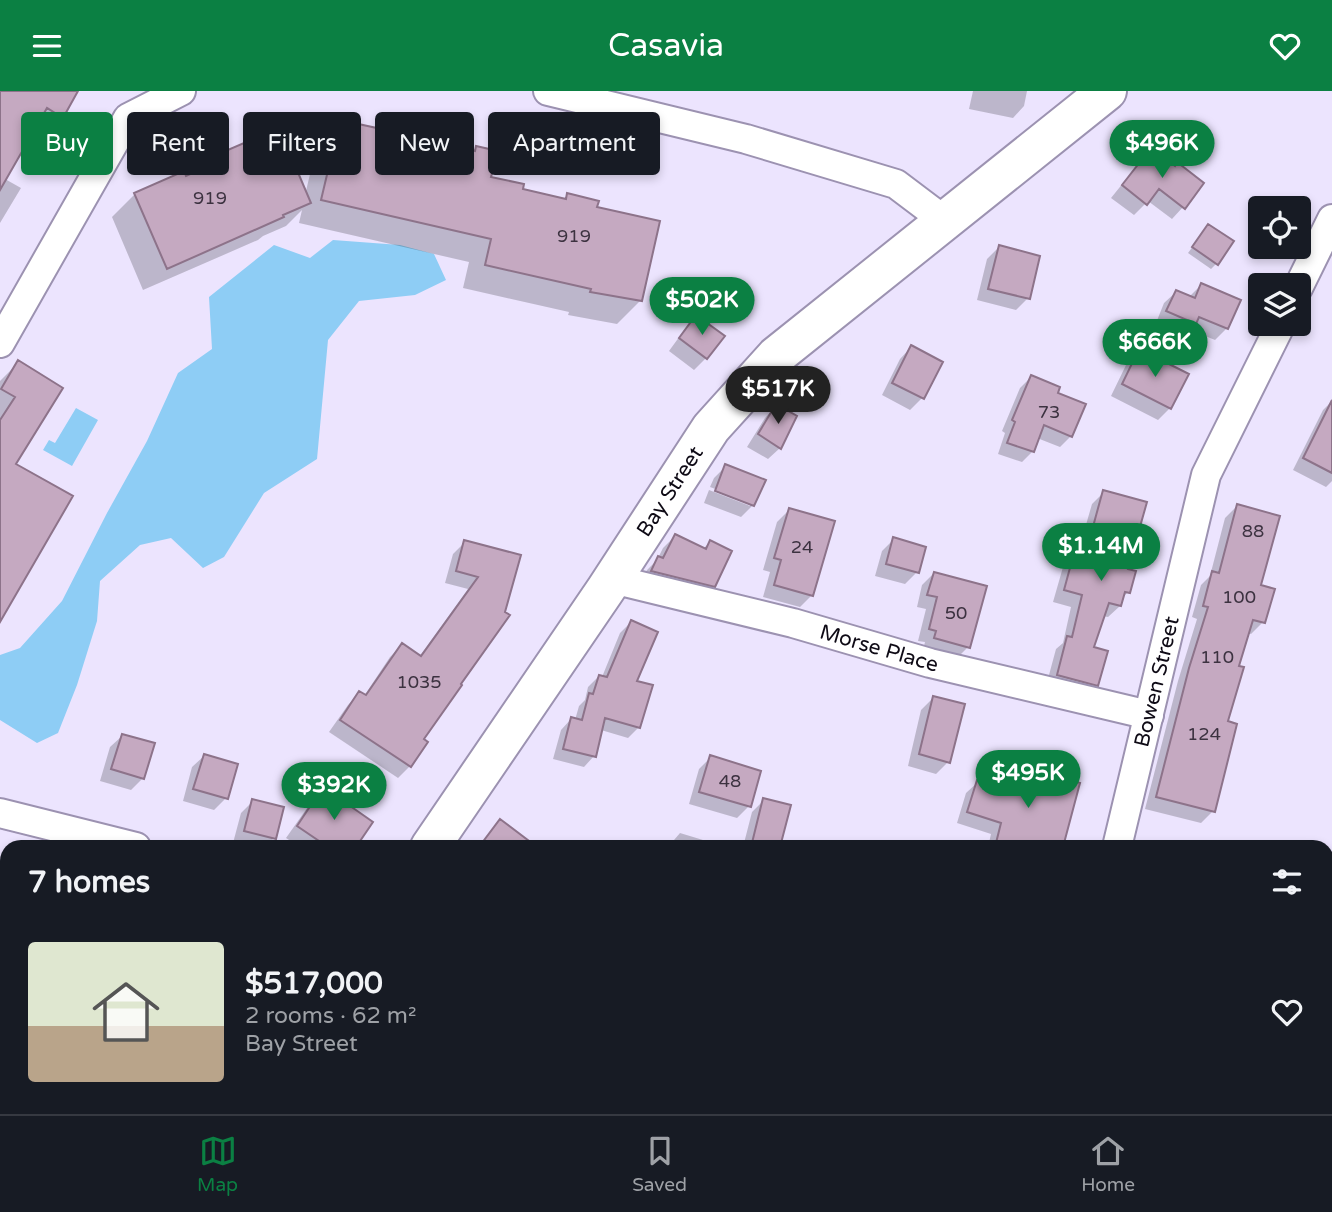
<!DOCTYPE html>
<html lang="en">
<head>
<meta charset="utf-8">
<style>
	:root { --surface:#171b24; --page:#20242c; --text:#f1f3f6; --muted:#9ea1a6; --line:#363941; --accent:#0b8043 }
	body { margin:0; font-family:"Varela Round",sans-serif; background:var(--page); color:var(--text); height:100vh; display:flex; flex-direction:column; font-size:26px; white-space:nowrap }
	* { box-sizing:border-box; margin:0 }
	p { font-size:23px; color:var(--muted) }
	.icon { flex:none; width:38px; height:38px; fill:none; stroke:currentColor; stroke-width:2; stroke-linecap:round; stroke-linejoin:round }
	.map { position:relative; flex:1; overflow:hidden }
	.sheet { position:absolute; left:0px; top:749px; width:1334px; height:275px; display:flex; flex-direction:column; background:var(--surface); border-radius:21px 21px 0 0; box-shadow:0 4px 10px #0003 }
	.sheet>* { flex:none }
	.top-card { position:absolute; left:21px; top:21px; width:700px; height:63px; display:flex; gap:14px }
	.controls { position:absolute; left:1248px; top:105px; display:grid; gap:14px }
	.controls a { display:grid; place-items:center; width:63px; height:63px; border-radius:7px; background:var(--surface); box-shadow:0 4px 10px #0003; font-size:35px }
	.price { position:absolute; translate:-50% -60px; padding:0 16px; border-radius:24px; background:var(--accent); color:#fff; font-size:23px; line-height:46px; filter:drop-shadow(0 2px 4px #0008) }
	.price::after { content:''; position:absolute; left:50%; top:42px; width:21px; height:16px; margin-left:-10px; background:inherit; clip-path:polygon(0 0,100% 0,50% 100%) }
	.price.selected { background:#222; color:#fff }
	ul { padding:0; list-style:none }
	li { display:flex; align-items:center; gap:21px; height:175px; padding:0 28px }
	li span { display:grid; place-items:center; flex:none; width:196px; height:140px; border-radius:7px; color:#555 }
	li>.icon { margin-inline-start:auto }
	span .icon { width:84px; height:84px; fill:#fffc; stroke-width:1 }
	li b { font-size:30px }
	h2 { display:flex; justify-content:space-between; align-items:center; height:84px; padding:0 28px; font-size:30px }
	.chip { padding:0 24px; border-radius:7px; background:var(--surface); box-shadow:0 4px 10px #0003; font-size:24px; line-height:63px }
	.chip.selected { background:var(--accent); color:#fff }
	header { display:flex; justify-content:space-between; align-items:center; height:91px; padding:0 28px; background:var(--accent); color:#fff; font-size:32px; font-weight:600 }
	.tab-bar { display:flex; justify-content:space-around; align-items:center; height:98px; border-top:2px solid var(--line); background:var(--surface); font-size:19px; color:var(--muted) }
	.tab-bar a { display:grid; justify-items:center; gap:4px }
	.tab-bar .selected { color:var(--accent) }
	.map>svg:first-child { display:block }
	.water { fill:#8ecdf5 }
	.shadow { fill:#0003 }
	.building { fill:#c5a9c1; stroke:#8d738a; stroke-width:2 }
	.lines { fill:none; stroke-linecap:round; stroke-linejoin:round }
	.street-casing { stroke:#9c92b1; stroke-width:32 }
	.secondary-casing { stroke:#9c92b1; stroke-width:42 }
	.street { stroke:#fff; stroke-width:28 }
	.secondary { stroke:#fff; stroke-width:38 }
	.labels { text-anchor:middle; stroke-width:5; stroke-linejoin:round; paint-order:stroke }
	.number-label { font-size:18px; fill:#3c3240 }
	.street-label { font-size:21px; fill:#0e0a15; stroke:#fff }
</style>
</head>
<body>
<header><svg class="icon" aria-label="menu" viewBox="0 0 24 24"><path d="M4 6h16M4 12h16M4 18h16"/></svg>Casavia<svg class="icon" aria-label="heart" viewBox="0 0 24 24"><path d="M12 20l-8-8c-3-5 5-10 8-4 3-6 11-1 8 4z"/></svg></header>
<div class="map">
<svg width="1332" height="1023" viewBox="0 0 1332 1023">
	<rect width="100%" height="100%" fill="#ece4fe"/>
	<path class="water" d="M333 149 400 154 434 163 446 189 415 204 359 210 328 249 317 368 264 402 224 466 203 477 171 447 140 454 100 490 97 530 77 594 58 642 37 652 0 629V564L20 557 62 510 107 422 147 350 178 282 212 258 209 206 274 154 310 167Z
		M76 317 98 329 72 375 43 359 49 349 55 352Z"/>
	<path class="shadow" d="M0 0H76L62 26 45 43 34 37 5 88 21 97 0 132Z
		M973 0H1027L1024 15 1013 27 969 18Z
		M340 31 397 44 401 40 432 51 473 61 477 57 489 87 521 99 563 109 567 104 595 117 640 210 617 233 568 224 569 221 463 197 469 171 299 132 302 119 286 135 263 145 258 149 143 199 112 126 135 103 186 88 209 77 224 63 278 40 305 104 317 54Z
		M1151 59 1174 77 1183 116 1172 128 1148 110 1134 124 1111 107 1140 71Z
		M1208 135 1216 173 1211 178 1188 162Z
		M999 156 1028 207 1016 219 977 209 987 168Z
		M1201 194 1227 237 1215 249 1188 238 1182 244 1156 232 1164 212 1176 201 1189 206Z
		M696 226 706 267 694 279 669 260 685 238Z
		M911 256 922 307 910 319 882 304 900 268Z
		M1139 261 1170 317 1158 329 1111 305 1127 272Z
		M18 272 14 373 0 528V290Z
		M1031 286 1055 303 1071 345 1060 356 1037 347 1033 360 1022 371 998 363 1005 342 1002 340 1020 297Z
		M1332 310V390L1326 396 1293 379 1323 319Z
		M776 315 780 357 768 368 747 356 765 327Z
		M726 375 753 414 741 426 704 412 709 399 750 415V411L710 396 714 387Z
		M1104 401 1126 479 1128 501 1121 508 1120 515 1108 526 1102 525 1091 558 1097 594 1085 606 1046 595 1056 558 1063 552 1071 516 1053 511 1063 476 1075 464 1077 465 1092 413Z
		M1237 415 1263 531 1251 543 1247 542 1237 576 1225 632 1213 720 1201 732 1145 718 1178 590 1197 528 1192 526 1201 494 1210 485 1225 427Z
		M789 419 833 431 811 505 800 516 763 506 770 481 763 479 777 431Z
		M675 445 703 458 710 451 714 495 702 507 641 492 647 479 657 469 663 457Z
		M894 448 917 481 905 493 875 485 882 460Z
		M465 451 519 465 422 649 410 675 398 687 329 641 348 614 359 602 364 605 390 566 402 554 419 566 468 498 445 492 453 463Z
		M934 482 968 556 956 568 923 559 925 551 918 550 926 518 917 516 922 494Z
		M631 531 639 636 628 647 601 639 594 665 584 676 553 668 561 639 571 628 575 629 579 615 585 609 588 596 599 585 602 586 620 542Z
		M933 607 948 671 936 683 908 675 921 619Z
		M122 645 143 687 131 699 100 690 110 656Z
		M204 665 226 707 214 719 183 710 192 676Z
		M711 666 749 715 737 727 689 713 699 678Z
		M1029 680 1062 756H988L991 743 957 732 966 702 978 691 1014 703 1018 691Z
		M324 699 354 756H300L286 747 312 710Z
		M764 709 779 756H743L752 721Z
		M253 710 274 747 265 756H250L233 752 241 722Z
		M680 742 726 756H668Z
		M1142 751 1160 756H1137Z
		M2 794 7 796V849L0 847V796Z
		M1332 922V975L1326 973V928Z
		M0 950 7 952V1012L0 1010Z
		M1332 996V1015L1328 1014Z
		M117 1017H155L152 1023H114Z
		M327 1017H378L376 1023H325Z
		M884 1017H931L930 1023H882Z
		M286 1018 297 1023H280Z"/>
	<path class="building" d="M0 0H78L63 27 47 17 0 99Z
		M340 29 400 42 401 38 435 45 434 50 475 60 476 55 498 60 491 86 524 93 523 98 566 108 567 102 599 110 597 116 660 130 642 210 590 201 591 198 485 174 491 148 321 109Z
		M279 37 311 112 283 124 284 126 167 178 134 102 184 80 186 85 225 68 223 61Z
		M1151 57 1175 75 1177 71 1204 92 1185 118 1159 98 1147 114 1122 94Z
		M1208 133 1234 150 1218 174 1192 156Z
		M999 154 1040 165 1030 208 988 198Z
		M1201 192 1241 209 1228 238 1199 226 1196 233 1166 220 1176 199 1195 207Z
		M696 224 725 245 707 268 679 247Z
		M911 254 943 271 924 308 892 292Z
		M1139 258 1189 283 1171 318 1122 293Z
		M18 269 63 297 16 373 73 405 0 531V329L15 306 1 298Z
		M1031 284 1060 296 1058 302 1086 313 1072 346 1044 334 1034 361 1007 352 1015 331 1012 329Z
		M1332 309V382L1303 367Z
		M776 313 797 325 781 358 758 343Z
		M725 373 766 389 754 415 715 400Z
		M1103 399 1147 411 1128 478 1136 480 1130 502 1125 501 1121 515 1109 512 1094 556 1108 560 1098 595 1057 584 1067 545 1072 546 1082 504 1064 499 1074 462 1085 465Z
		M1237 413 1280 425 1261 494 1275 498 1265 532 1253 529 1239 575 1244 576 1228 630 1237 633 1215 721 1156 706 1189 577 1208 516 1203 515 1212 480 1219 482Z
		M789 417 835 430 813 505 774 494 781 469 774 467Z
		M675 443 706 458 710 449 732 460 715 496 651 480 658 465 663 467Z
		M893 446 926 456 919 482 886 473Z
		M464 449 521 464 505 521 510 524 461 593 462 594 424 648 428 651 411 676 340 629 359 600 366 604 402 552 421 565 478 486 456 480Z
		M934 481 987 495 970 557 934 547 936 540 929 538 937 506 927 504Z
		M631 529 658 541 637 590 653 594 640 637 605 627 596 666 563 658 571 626 582 629 589 602 593 603 599 584 607 586Z
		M933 605 965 613 950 672 919 663Z
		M122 643 155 652 144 688 111 678Z
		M204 663 238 673 228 708 193 698Z
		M710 664 761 680 751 716 699 701Z
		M1028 678 1080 692 1063 756H995L1001 732 967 721 977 689 1021 703Z
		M323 696 373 731 356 756H328L297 735Z
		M763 707 791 714 780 756H751Z
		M252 708 284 716 276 748 244 740Z
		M500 728 537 756H479Z"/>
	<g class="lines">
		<defs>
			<g id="street">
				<path d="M548 0 746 48 896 93 945 130"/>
				<path d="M1298 197 1332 128"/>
				<path d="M0 252 128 27 181 0"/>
				<path id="s1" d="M612 488 793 532 930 572 1149 624"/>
				<path d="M0 722 136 756"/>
				<path id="s2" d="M1117 756 1206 384 1281 233"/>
				<path d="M1198 1017 1227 1023"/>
				<path d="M686 1023 688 1017"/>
				<path d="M1051 1023 1053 1017"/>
			</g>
			<g id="secondary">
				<path id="s3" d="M430 756 606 498 711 337 776 265 1107 0"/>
				<path d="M257 1023 260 1017"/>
			</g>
		</defs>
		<use href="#street" class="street-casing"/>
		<use href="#secondary" class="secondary-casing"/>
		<use href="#street" class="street"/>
		<use href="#secondary" class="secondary"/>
	</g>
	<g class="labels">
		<g class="number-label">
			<text x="210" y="113">919</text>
			<text x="574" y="151">919</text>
			<text x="1049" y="327">73</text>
			<text x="1253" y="446">88</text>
			<text x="802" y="462">24</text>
			<text x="1239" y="512">100</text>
			<text x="956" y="528">50</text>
			<text x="1217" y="572">110</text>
			<text x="419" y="597">1035</text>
			<text x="1204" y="649">124</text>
			<text x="730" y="696">48</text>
		</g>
		<g class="street-label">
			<text dy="7" stroke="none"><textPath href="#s3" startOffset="429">Bay Street</textPath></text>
			<text dy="7" stroke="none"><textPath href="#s1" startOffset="276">Morse Place</textPath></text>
			<text dy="7" stroke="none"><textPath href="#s2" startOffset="170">Bowen Street</textPath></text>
		</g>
	</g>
</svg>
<div class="controls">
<a><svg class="icon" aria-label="locate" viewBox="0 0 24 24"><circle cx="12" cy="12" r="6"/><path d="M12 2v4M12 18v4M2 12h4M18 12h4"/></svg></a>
<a><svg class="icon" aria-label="layers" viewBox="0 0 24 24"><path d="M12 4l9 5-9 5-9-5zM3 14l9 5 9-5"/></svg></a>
</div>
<b class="price" style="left:1162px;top:89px">$496K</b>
<b class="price" style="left:702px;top:246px">$502K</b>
<b class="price" style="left:1155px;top:288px">$666K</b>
<b class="price selected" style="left:778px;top:335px">$517K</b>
<b class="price" style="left:1101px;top:492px">$1.14M</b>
<b class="price" style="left:1028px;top:719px">$495K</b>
<b class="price" style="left:334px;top:731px">$392K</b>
<div class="top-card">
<a class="chip selected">Buy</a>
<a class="chip">Rent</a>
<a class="chip">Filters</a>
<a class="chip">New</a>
<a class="chip">Apartment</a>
</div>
<section class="sheet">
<h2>7 homes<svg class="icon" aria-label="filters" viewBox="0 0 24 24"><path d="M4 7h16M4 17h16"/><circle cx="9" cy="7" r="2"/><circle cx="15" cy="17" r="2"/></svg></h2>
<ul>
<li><span style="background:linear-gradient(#dfe7d0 60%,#b9a48a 0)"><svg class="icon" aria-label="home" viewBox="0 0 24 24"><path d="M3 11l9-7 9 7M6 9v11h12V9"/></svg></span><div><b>$517,000</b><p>2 rooms · 62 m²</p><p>Bay Street</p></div><svg class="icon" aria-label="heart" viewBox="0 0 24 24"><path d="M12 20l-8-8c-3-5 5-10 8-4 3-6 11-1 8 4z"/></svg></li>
</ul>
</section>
</div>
<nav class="tab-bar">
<a class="selected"><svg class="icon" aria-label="map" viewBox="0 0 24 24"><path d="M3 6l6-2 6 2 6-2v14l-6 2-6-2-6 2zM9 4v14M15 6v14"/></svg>Map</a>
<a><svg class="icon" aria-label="saved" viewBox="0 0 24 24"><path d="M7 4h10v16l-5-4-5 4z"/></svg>Saved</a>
<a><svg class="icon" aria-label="home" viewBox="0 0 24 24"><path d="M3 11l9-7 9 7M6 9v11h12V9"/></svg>Home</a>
</nav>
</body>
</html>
